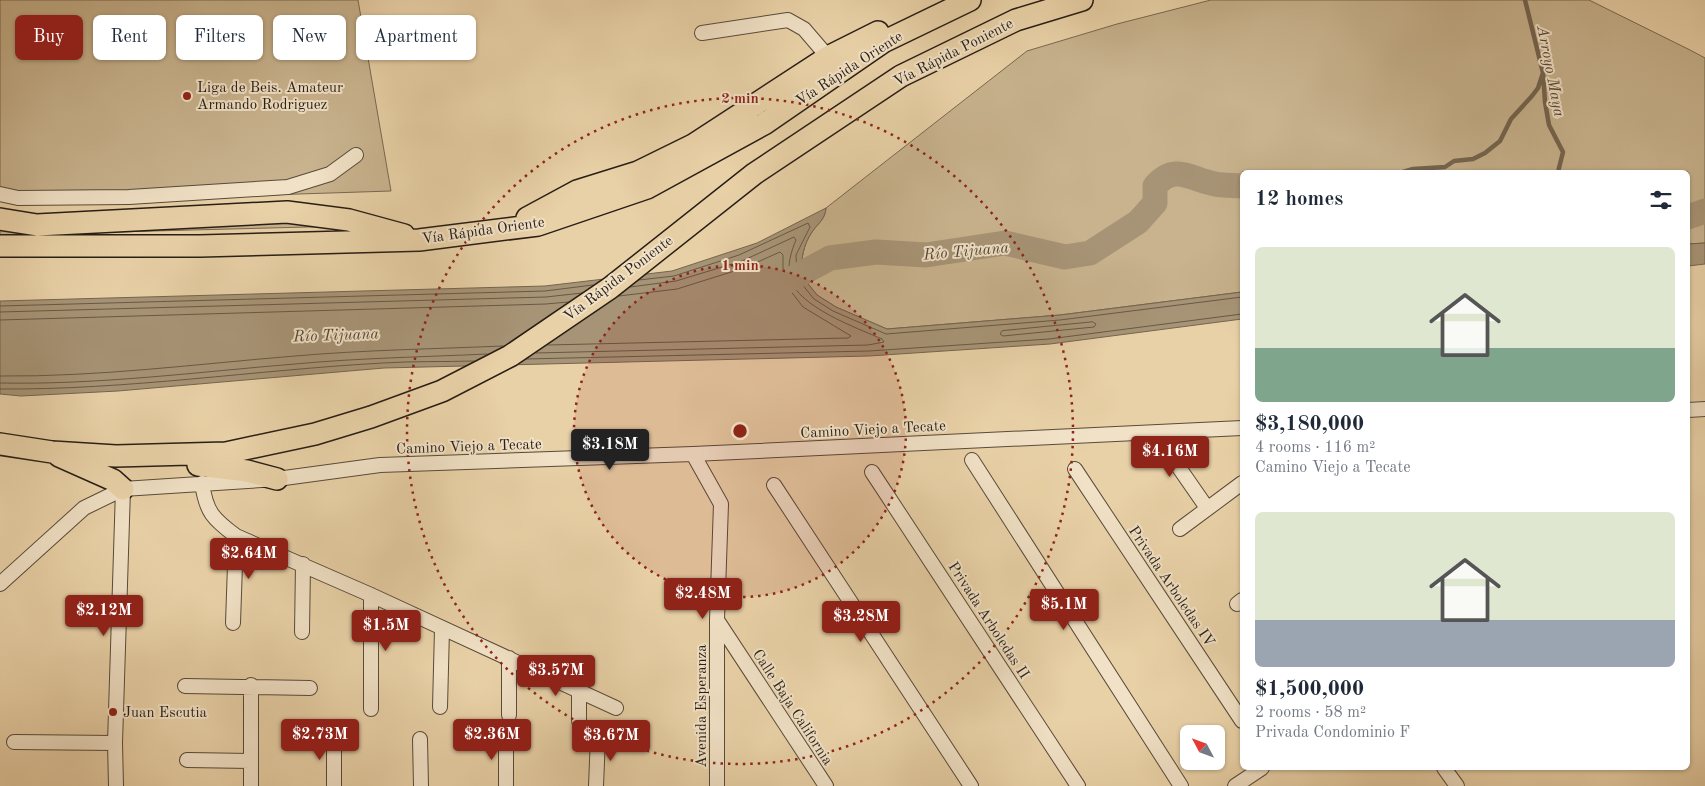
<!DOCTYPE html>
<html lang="en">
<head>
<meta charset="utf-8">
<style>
	:root { --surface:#fff; --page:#f6f6f7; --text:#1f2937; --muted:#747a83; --accent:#8f2418 }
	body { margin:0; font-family:"Old Standard TT",serif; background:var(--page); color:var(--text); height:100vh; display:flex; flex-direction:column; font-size:19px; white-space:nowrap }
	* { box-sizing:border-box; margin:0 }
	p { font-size:16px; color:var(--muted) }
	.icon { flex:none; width:28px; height:28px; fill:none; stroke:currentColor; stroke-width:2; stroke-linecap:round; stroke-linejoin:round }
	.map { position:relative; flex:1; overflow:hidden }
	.details { position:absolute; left:1240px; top:170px; width:450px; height:600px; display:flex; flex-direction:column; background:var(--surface); border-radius:8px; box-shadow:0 1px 4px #0004 }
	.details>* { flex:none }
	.top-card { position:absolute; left:15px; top:15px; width:475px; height:45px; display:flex; gap:10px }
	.needle { width:32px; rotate:311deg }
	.tools { position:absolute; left:1180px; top:725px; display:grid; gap:10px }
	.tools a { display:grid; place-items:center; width:45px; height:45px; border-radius:8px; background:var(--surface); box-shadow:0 1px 4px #0004; font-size:25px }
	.price { position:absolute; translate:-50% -42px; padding:0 11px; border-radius:5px; background:var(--accent); color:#fff; font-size:16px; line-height:32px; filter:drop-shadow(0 1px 2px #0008) }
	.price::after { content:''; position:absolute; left:50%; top:30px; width:15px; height:11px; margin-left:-8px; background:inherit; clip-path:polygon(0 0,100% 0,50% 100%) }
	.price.active { background:#222; color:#fff }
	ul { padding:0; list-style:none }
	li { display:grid; align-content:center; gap:10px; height:265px; padding:0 15px }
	li span { display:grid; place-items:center; height:155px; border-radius:8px; color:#555 }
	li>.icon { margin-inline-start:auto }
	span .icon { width:90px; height:90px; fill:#fffc; stroke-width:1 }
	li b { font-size:21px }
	h2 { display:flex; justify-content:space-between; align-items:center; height:60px; padding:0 15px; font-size:21px }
	.pill { padding:0 18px; border-radius:8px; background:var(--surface); box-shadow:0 1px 4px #0004; font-size:18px; line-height:45px }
	.pill.active { background:var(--accent); color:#fff }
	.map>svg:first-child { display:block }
	.green { fill:#c8b38e; stroke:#786852 }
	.water { fill:#a79476; stroke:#746550 }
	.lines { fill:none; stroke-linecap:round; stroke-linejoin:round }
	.shore { stroke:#675946; stroke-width:1 }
	.stream { stroke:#746550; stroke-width:4.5 }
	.river { stroke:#a79476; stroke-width:25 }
	.minor-casing { stroke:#584b3a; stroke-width:16 }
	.highway-casing { stroke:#271e16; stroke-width:24 }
	.minor { stroke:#f1e1c6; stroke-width:14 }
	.highway { stroke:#e9d1a7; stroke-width:21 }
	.ring { fill:none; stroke:#8f2418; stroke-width:2.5; stroke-dasharray:2.5 5 }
	.poi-dot { fill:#8f2418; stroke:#f1e1c6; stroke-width:2 }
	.labels { text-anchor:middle; stroke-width:4; stroke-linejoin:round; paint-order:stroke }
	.street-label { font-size:15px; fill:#271e16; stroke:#f1e1c6 }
	.poi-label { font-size:15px; fill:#271e16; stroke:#f1e1c6; text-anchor:start }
	.water-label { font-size:16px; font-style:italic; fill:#544738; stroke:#f1e1c6 }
	.centre { fill:#8f2418; stroke:#f1e1c6; stroke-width:2.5 }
	.ring-label { font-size:15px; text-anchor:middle; font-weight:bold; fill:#8f2418; stroke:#f1e1c6; stroke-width:4; stroke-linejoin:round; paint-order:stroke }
</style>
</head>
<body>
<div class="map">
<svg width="1705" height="786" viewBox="0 0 1705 786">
	<rect width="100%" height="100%" fill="#e9d1a7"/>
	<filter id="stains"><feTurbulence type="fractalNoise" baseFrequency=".004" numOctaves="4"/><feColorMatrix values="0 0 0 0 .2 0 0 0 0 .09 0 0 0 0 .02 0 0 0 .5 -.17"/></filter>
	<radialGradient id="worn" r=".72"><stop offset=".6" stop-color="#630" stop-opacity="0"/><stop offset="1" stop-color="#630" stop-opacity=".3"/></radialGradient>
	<path class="green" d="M0 0H358L391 191 23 203 0 198Z
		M1211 0H1589L1690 50 1705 58V243L1688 244V172H1242V292L1060 315 887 329 836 307 817 295 801 275C801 260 803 245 812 232 818 223 825 220 826 208L1027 51 1117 24Z
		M297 222 346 226 0 235V225Z"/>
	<path class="water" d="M826 208C825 220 818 223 812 232 803 245 801 260 801 275L817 295 836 307 887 329 1060 315 1242 292V319L1050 344 869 356 384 368 118 391 21 396 0 394V301L545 286 672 271 757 243Z
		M1705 243V264L1688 266V244Z"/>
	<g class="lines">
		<path class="shore" d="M639 280 674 276 739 255 808 223 810 227 796 255 797 278 814 299 833 311 886 334 1060 320 1242 297
			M0 306 545 291 593 285
			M0 312 546 297 582 293
			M0 320 546 304 568 302
			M1093 322 1096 324 1094 327 1003 336 1000 334 1002 331Z
			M548 345 848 338 851 336 803 307 783 281V255L780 252 744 268 677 289 619 296
			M536 353 868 345 884 342 882 339C857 328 798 307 790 278 787 265 791 252 796 240L794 237 742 261 676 281 630 287
			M526 359 869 351 1049 339 1242 314
			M0 376C98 377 197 364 295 356 364 350 433 349 503 346
			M0 383C98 385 197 372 295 364 359 358 423 357 487 354
			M0 389C128 390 255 370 383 363 413 361 444 362 474 361"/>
		<path class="stream" d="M1525 0 1543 73 1545 102 1549 125 1563 152 1558 172
			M1403 172 1413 169 1445 167 1454 161 1473 159 1485 153 1500 141 1511 119 1532 96 1538 88 1543 73"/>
		<path class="river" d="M1688 217 1705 211
			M771 290 830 258 876 252 926 255 1005 243 1065 257 1090 253 1138 222 1155 203V186C1175 163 1190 179 1215 184 1224 186 1234 185 1242 186"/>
		<defs>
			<path id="minor" d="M702 33 788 20 804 29 828 57
				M0 194 18 198 129 197 288 187 330 174 356 155
				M1688 410 1705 409
				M1155 433 1207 508
				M693 454 721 504 717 620V786
				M972 460 1181 786
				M1075 469 1242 721
				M872 472 1078 786
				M202 483C206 512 213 519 236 536L371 595 616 708
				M774 485 971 786
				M1180 529 1242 483
				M0 584 84 508 123 489 277 479 380 465 693 454 1242 428
				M1237 604 1242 600
				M717 620 826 786
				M233 623 236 536
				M302 632 303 564
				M185 686 310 688
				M440 707 442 629
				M371 709V595
				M509 715V658
				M579 721V691
				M420 739 421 786
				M14 742 115 743
				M187 760 251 761
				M1444 768 1457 786
				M116 786 115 743 123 489
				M251 786V685
				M334 786V736
				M506 786V737
				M596 786 598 737
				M1235 786 1262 768"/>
			<path id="highway" d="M527 218 577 191 638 172 693 145 828 57 878 32
				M0 219 37 225 287 212 349 220 404 235
				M0 246H200L419 240 538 225 647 188 764 124 883 42 970 0
				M0 444 52 452 116 456 226 453 315 434 371 417 442 391 510 356 610 288 754 174 901 76 1016 20 1082 0
				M59 456 113 480 123 489
				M198 465 247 471 277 479"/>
		</defs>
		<use href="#minor" class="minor-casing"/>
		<use href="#highway" class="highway-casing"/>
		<use href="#minor" class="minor"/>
		<use href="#highway" class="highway"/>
	</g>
	<circle cx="740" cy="431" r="166" fill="#8f2418" fill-opacity=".12"/>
	<g class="ring">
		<circle cx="740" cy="431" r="166"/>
		<circle cx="740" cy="431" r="333"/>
	</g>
	<g class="poi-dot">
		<circle cx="187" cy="96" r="5"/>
		<circle cx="113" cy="712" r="5"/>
	</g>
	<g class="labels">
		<g class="street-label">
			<text transform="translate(953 52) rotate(-27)" y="5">Vía Rápida Poniente</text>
			<text transform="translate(849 68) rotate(-33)" y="5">Vía Rápida Oriente</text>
			<text transform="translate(483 230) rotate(-8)" y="5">Vía Rápida Oriente</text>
			<text transform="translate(618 278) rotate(-37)" y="5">Vía Rápida Poniente</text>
			<text transform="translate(873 429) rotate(-3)" y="5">Camino Viejo a Tecate</text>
			<text transform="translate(469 446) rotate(-2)" y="5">Camino Viejo a Tecate</text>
			<text transform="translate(1172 586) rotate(56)" y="5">Privada Arboledas IV</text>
			<text transform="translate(989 620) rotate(57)" y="5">Privada Arboledas II</text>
			<text transform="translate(701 706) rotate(-90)" y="5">Avenida Esperanza</text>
			<text transform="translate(793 707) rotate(57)" y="5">Calle Baja California</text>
		</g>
		<g class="poi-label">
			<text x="197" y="92">Liga de Beis. Amateur<tspan x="197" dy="17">Armando Rodriguez</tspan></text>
			<text x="123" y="717">Juan Escutia</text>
		</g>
		<g class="water-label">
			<text transform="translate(1552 71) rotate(79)" y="6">Arroyo Maya</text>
			<text transform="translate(966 250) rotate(-5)" y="6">Río Tijuana</text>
			<text transform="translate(336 334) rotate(-2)" y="6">Río Tijuana</text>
		</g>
	</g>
	<circle cx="740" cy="431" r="8" class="centre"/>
	<g class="ring-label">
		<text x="740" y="103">2 min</text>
		<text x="740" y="270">1 min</text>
	</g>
	<rect width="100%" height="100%" filter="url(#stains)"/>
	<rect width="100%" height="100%" fill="url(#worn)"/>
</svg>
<div class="tools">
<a><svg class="needle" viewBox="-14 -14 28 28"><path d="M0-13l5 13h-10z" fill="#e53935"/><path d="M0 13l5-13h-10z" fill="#747a83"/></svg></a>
</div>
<b class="price active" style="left:610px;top:471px">$3.18M</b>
<b class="price" style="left:1170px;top:478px">$4.16M</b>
<b class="price" style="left:249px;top:580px">$2.64M</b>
<b class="price" style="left:703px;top:620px">$2.48M</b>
<b class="price" style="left:1064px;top:631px">$5.1M</b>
<b class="price" style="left:104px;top:637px">$2.12M</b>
<b class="price" style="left:861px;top:643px">$3.28M</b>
<b class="price" style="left:386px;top:652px">$1.5M</b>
<b class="price" style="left:556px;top:697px">$3.57M</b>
<b class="price" style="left:320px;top:761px">$2.73M</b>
<b class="price" style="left:492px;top:761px">$2.36M</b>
<b class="price" style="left:611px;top:762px">$3.67M</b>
<div class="top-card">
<a class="pill active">Buy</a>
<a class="pill">Rent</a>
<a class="pill">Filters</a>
<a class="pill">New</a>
<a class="pill">Apartment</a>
</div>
<section class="details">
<h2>12 homes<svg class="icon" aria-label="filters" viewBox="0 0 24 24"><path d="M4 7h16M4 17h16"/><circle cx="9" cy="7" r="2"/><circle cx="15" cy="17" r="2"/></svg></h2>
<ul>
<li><span style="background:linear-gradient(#dfe7d0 65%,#7fa58c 0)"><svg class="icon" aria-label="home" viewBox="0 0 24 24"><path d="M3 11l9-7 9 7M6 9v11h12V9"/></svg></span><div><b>$3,180,000</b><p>4 rooms · 116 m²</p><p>Camino Viejo a Tecate</p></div></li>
<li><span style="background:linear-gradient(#dfe7d0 70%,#9aa5b1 0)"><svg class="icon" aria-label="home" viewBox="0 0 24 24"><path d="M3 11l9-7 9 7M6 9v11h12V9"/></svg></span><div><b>$1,500,000</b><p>2 rooms · 58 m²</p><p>Privada Condominio F</p></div></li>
</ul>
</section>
</div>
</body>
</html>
